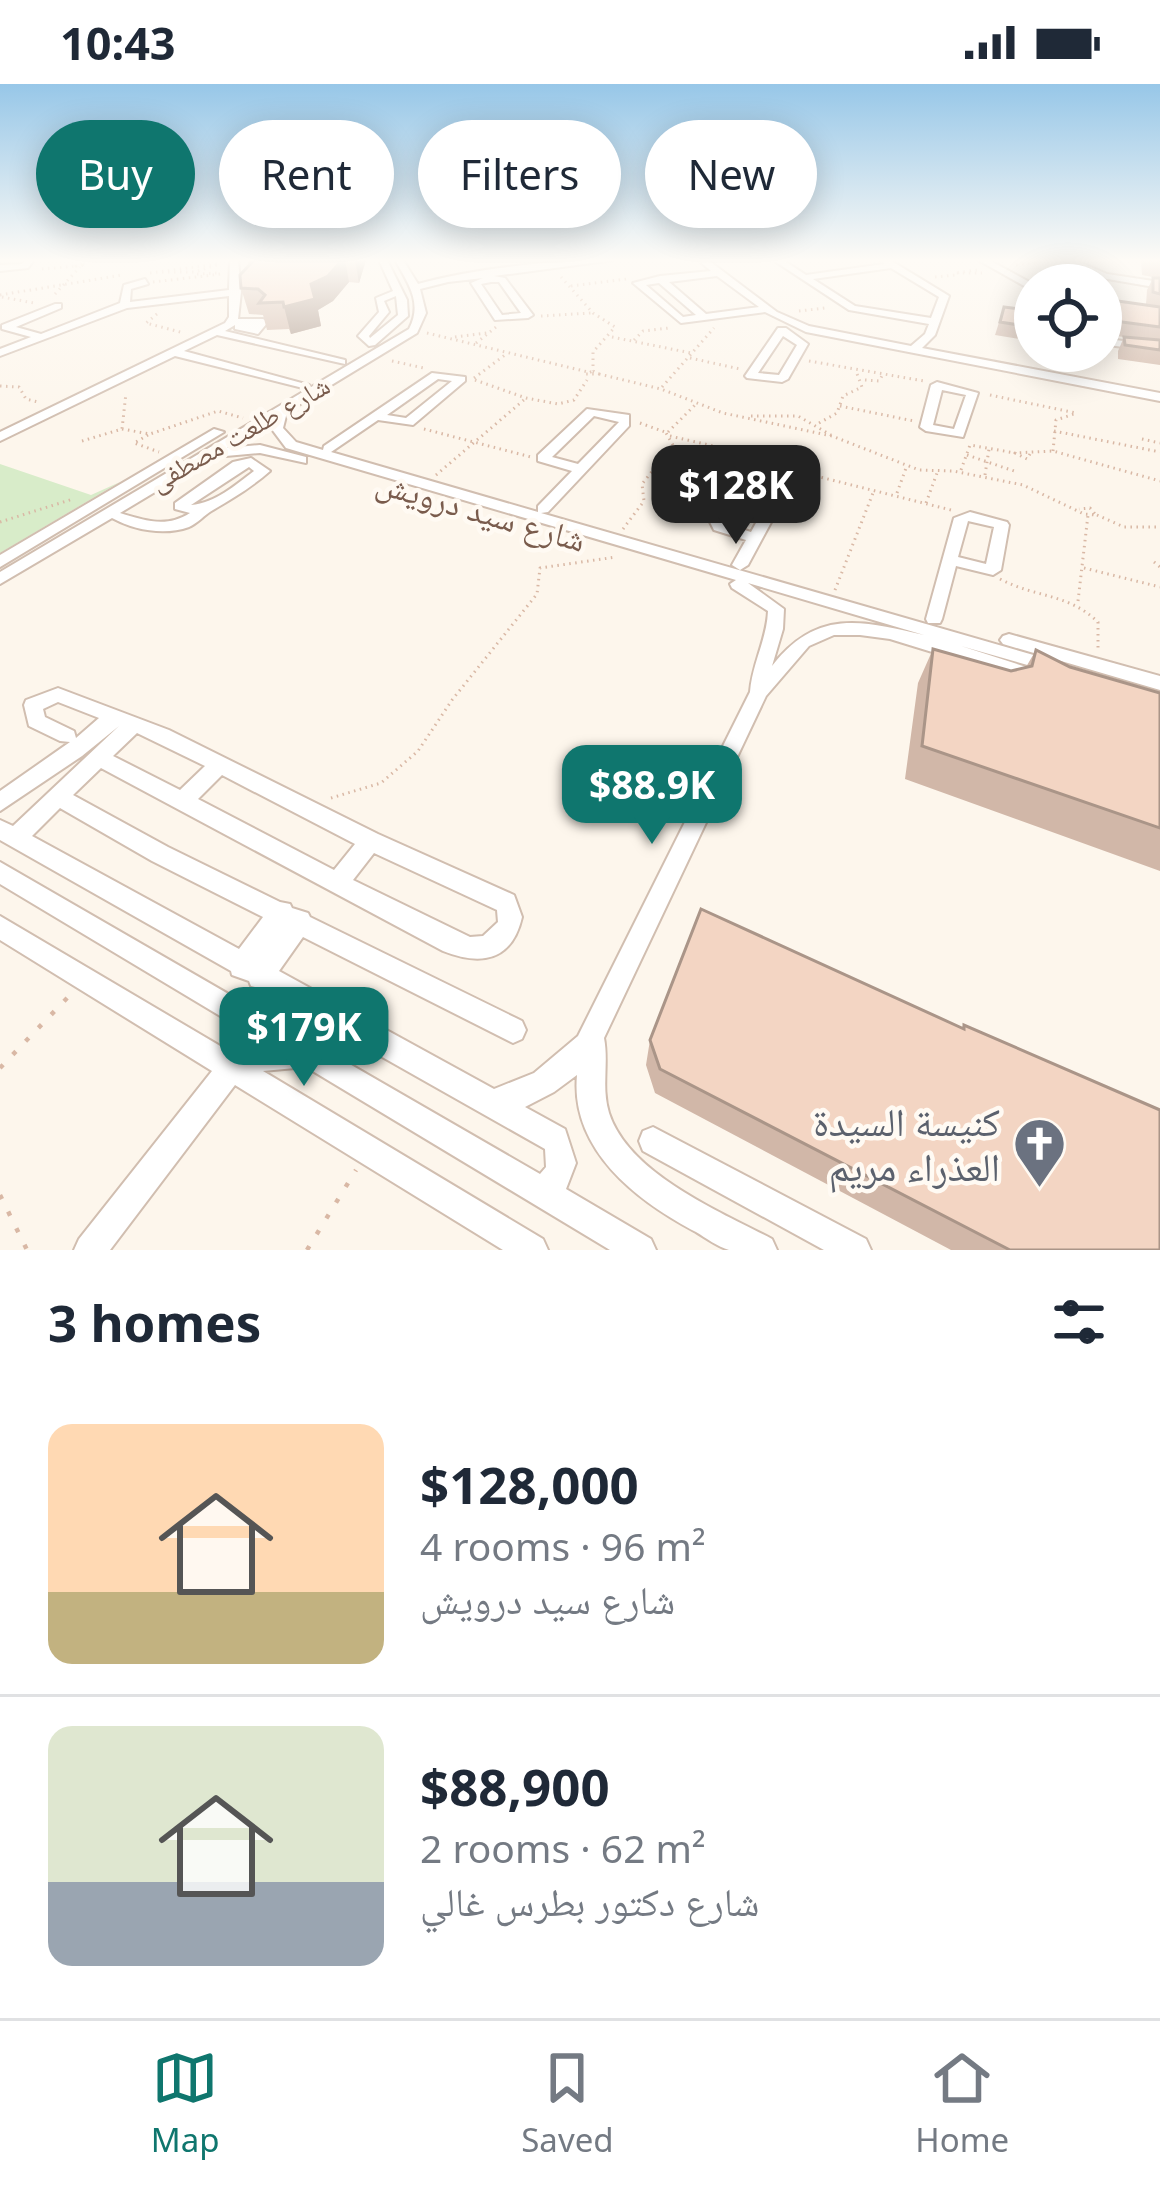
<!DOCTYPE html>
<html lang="en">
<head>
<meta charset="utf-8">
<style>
	:root { --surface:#fff; --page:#f6f6f7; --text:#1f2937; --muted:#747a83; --line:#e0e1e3; --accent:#0f766e }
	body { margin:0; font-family:"Noto Sans","Noto Naskh Arabic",sans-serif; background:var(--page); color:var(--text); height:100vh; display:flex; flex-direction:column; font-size:45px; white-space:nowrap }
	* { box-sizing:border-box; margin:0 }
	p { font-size:39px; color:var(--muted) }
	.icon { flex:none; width:66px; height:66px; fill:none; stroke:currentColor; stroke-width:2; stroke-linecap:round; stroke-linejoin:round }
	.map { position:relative; height:1166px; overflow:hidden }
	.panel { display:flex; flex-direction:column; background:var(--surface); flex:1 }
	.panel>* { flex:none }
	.banner { position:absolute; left:36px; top:36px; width:1089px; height:108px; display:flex; gap:24px }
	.buttons { position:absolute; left:1014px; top:180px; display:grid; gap:24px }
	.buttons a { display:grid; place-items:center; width:108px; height:108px; border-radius:50%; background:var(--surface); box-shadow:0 6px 30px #0003; font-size:60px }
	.price { position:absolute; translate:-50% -102px; padding:0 27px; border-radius:24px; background:var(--accent); color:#fff; font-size:39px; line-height:78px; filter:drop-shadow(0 3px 6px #0008) }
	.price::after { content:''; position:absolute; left:50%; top:72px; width:36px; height:27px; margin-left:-18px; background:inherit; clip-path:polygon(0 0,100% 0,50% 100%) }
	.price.on { background:#222; color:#fff }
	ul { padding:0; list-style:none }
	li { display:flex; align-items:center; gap:36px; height:300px; padding:0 48px }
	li+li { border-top:3px solid var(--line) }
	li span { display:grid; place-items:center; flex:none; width:336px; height:240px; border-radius:24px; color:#555 }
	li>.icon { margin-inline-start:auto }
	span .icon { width:144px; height:144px; fill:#fffc; stroke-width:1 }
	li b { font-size:51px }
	h2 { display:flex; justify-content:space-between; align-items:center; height:144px; padding:0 48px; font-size:51px }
	.tag { padding:0 42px; border-radius:54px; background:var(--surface); box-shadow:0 6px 30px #0003; font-size:42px; line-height:108px }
	.tag.on { background:var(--accent); color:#fff }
	.status { display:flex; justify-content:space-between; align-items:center; height:84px; padding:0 60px; background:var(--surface); direction:ltr }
	.status svg { height:33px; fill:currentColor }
	.menu { display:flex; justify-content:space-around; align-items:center; height:168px; border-top:3px solid var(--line); background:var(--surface); font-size:33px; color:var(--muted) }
	.menu a { display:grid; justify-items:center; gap:6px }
	.menu .on { color:var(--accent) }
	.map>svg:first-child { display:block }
	.green { fill:#d8ecc9 }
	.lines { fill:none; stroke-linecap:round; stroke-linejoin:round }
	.minor-casing { stroke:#d1beb0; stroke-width:4 }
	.path-far1 { stroke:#d9b8a5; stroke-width:3; stroke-dasharray:1.5 4.5; stroke-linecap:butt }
	.path { stroke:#d9b8a5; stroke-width:4.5; stroke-dasharray:4.5 14; stroke-linecap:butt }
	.minor { fill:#fff; fill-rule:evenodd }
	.wall { fill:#d1b7a8 }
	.shaded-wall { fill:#aa9588 }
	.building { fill:#f3d5c3; stroke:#aa9588; stroke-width:3 }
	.labels { text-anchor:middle; stroke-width:9; stroke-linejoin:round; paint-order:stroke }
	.far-street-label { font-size:27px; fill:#7a5c4d; stroke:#fffaf3 }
	.street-label { font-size:33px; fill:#7a5c4d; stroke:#fffaf3 }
	.near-worship-label { font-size:39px; fill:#5b616d; stroke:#fffaf3; text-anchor:end }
</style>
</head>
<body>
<div class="status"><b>10:43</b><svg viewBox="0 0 49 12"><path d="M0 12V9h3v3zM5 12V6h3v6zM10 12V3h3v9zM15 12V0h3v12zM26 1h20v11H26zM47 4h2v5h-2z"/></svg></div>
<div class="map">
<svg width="1160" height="1166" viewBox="0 0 1160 1166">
	<rect width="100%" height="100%" fill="#fdf6ec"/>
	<path class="green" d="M0 380 91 411 120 398 0 469Z"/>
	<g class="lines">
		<defs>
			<path id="minor" d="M25 176H34L28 184 0 187V181L22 180Z
				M230 176H238L241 208 238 235H263L268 238 258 250 235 245V241L225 247 345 276V280L217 251 184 267 309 301 303 304 175 272 0 357V348L225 239 229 233V212L127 224 0 272V265L31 253 2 245V241L55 220H61V224L16 243 41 250 120 219 124 201 145 195 148 200 131 205 130 218 229 206Z
				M379 176H387L407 216 408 232 375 261 369 262 358 252 379 228 376 214 393 207ZM396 212 398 231 370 254 369 252 389 228 384 217Z
				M395 176H403L418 200C476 184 554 176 614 176L494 192 505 194 533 231 528 234 495 236 471 199 483 194 448 198 420 205 426 229 417 249 287 328 283 344 296 358 323 366 324 362 432 289 465 293V297L413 341 378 336 331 368 538 428V422L572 387 538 377V371L587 325 629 331V342L548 428 541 429 1058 578 1061 582 1052 588 961 562 1042 588 1045 593 1042 598 1036 600 890 555 860 551H834L809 562 766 612 604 954C609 979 601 1003 609 1029 629 1090 719 1127 772 1155L777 1166C762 1166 743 1166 729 1166 718 1163 706 1154 696 1148 637 1117 570 1066 577 991L554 1008 525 1023 565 1045 576 1079 566 1105 651 1155 656 1166H610L306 983 263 987 543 1155 548 1166H503L235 1001 110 1166H74L79 1155 212 987 0 856V832L232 969 267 960 0 800V778L540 1090 546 1083 545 1065 262 905 251 902 249 897 232 891 231 887 0 756V736L13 742 119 642 82 672 0 727V707L70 658 60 657 29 642 24 621 26 616 58 604 169 646 378 750 514 811 522 833C512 877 481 882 443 867L101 684 73 711 168 763 280 818 290 820 292 824 308 829 310 833 522 937 526 946 522 955 513 959 303 853 279 887 494 1005 534 989 578 952 750 608C752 580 767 555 768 527L732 504 730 500 736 496 286 364 271 344 273 336 227 364 260 361 306 373V379L260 369 226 372 220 369 120 429C146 437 167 444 190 429L175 425V419L233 378 251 374 270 387C252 403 233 414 213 426 204 431 198 439 189 443 164 452 134 446 112 434L0 500V488L409 245C423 219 408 199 395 176ZM491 198H499L521 229 502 231 481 200ZM438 295 452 297 406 334 387 331ZM594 332 619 338 578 380 552 373ZM249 383 254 387C235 401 216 419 191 421ZM748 499 924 551C861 536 816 525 772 582L783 545 784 525ZM58 618 99 634 76 654 74 647 45 633 43 625ZM137 649 205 682 180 706 113 672ZM222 691 355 760 334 786 198 715ZM60 724 152 777 263 833 239 865 32 752ZM374 769 497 826 498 838 483 852 470 853 353 796Z
				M698 176H708L777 228 809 242 911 262 925 250 929 240 849 226 773 176H783L806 191 884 180 880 176H890L949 212 935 251 922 264 1160 309V317L806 248 765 228 681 239 633 199 660 192 711 187ZM891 184 939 213 931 234 855 222 813 195ZM717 192 759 223 706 230 669 198ZM659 199 696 231 683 233 646 201Z
				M978 176H989L1035 201V208Z
				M1063 176H1075L1107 190 1160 198V204L1102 194Z
				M778 244H786L808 260 788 295 782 298 747 294 745 292ZM783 252 797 261 779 291 758 289Z
				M1101 254 1160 262V268L1101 260Z
				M1035 265V267H1043L1041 273 1032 271Z
				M937 298 978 309 963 353 926 347 920 343 931 301ZM942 306 966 311 954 345 933 341Z
				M214 345 224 348 0 483V471Z
				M752 377 792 384 796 392 748 481 740 486 732 481 746 456 714 446 710 438 747 378ZM756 386 782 392 751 448 725 440Z
				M970 428 1007 438 1009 441 1001 486 993 491 956 482 942 535 940 539H928L926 535 954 434ZM968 437 994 443 986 480 958 473Z
				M1009 550 1160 592V606L1003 560 1000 556 1003 552Z
				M653 1043 866 1155 871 1166H824L643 1067 639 1057 643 1047Z"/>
		</defs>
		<use href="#minor" class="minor-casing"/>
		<path class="path-far1" d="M89 177 103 176
			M83 180 86 181 76 182Z
			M1016 181 1049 176
			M42 185 76 182
			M977 186 955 189H982
			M198 187 217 181
			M162 188H197
			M150 189 218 180
			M197 190 217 189
			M561 193 593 229 615 243 593 268V287
			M935 193 955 191
			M153 198 221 190
			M571 202 627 195
			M55 210 80 183
			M0 211 122 191
			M2 213 34 219
			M799 227 825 224
			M157 230 146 239 184 249
			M541 232 591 229
			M427 249 588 288
			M455 253 487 249
			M612 253 691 269
			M634 256 643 247 669 244
			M476 259 496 243
			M690 274 740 285
			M392 277 424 284
			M809 277 924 297
			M593 287 599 290H586Z
			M599 290 661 305 723 329 832 352 919 386 953 387 1023 401 1084 430 1096 431 1090 424 1079 425
			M474 294 505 271
			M475 296 526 314 558 320 574 316 587 296
			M865 296 879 297 882 292
			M0 302 19 303 26 315 38 318
			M662 303 714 244
			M990 311 1076 329
			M840 322 914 337
			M751 332H798L831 351
			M640 339 665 348
			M819 339 837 329 843 312 862 303 856 287
			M122 345 150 350 218 327 243 334
			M424 345 531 373
			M1054 347 1160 368
			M668 348 695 321
			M148 351 134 359 159 368
			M670 352 744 369
			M1142 355 1160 359
			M82 357 122 345 126 309
			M1053 367 1056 336 1074 330
			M1030 370 1027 375 1015 369 1053 367 1160 397
			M967 371 1017 388
			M961 386 970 361 1015 369
			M804 389 951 426
			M436 391 525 315
			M985 391 989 365
			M897 409 906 384
			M926 419 937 389
			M1097 431 1124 443H1160
			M0 438 73 415
			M623 445 644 417 642 400 673 361 666 349
			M1154 478 1160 483
			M1084 484 1160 503
			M1000 495C1036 514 1068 509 1098 538V568
			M835 506 873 409
			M1078 517 1088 431
			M331 714 381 699 418 667 452 616 537 510 540 484 616 473"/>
		<path class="path" d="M0 984 69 912
			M0 1111 27 1166
			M307 1166 356 1086"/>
		<use href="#minor" class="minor"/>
	</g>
	<path class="wall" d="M247 176H366L359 199 349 198 333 217 318 226 321 242 291 250 289 245 267 246 263 231 249 230 241 204 249 182Z
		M1141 176H1160V281L1118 275V267L1124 253 1101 250V221H1146L1147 206 1153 194H1158L1142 191Z
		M1004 223 1025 242 1020 255 995 251Z
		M933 565 1011 587 1026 583 1036 566 1070 583 1160 609V787L905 695 918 599Z
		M964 941 1160 1166H951L655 1009 646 981 650 956 962 944Z"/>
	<path class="shaded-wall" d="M342 176H345L349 198 333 217 318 226 321 242 291 250 284 223Z
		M355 176H366L359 199Z"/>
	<path class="building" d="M254 176H342L328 192 311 200 315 215 284 223 283 218 259 219 265 211 258 205 241 204 240 191Z
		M1153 194H1160V210L1153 208Z
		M1104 215 1160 223V243L1107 236 1101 232Z
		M1004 223 1028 226 1025 242 1000 238Z
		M1124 253 1160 256V266L1125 261Z
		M933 565 1011 587 1032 582 1036 566 1070 583 1160 609V744L922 662Z
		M701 825 964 945V941L1160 1026V1166H1010L660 985 650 956Z"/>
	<linearGradient id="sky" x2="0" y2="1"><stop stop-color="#97c7e8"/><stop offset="0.52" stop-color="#fefbf6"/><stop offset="1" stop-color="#fefbf6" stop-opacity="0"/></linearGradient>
	<rect width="1160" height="339" fill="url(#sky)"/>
	<defs>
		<symbol id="church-pin" viewBox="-11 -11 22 30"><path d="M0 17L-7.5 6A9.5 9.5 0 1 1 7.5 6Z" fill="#6b7280" stroke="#fffaf3"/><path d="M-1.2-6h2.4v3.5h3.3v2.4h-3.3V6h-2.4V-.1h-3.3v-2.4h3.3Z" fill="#fff"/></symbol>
	</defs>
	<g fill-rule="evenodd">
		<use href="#church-pin" x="1010" y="1030" width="59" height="81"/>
	</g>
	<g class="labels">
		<g class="far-street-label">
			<text transform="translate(240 350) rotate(-30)" y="9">شارع طلعت مصطفى</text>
		</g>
		<g class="street-label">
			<text transform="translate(481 427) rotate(16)" y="12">شارع سيد درويش</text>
		</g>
		<g class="near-worship-label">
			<text x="1000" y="1052">كنيسة السيدة<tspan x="1000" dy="45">العذراء مريم</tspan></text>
		</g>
	</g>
</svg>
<div class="buttons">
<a><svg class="icon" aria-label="locate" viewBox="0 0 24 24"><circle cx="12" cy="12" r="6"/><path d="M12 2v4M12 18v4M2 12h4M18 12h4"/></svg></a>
</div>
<b class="price on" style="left:736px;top:463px">$128K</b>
<b class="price" style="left:652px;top:763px">$88.9K</b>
<b class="price" style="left:304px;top:1005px">$179K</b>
<div class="banner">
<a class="tag on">Buy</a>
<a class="tag">Rent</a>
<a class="tag">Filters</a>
<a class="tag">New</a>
</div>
</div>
<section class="panel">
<h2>3 homes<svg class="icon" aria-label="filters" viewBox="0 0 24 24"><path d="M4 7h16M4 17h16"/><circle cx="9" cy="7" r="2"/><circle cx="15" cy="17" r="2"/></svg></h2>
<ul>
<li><span style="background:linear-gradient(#ffd9b3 70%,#c2b280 0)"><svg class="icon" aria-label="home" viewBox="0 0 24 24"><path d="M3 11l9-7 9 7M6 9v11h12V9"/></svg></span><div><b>$128,000</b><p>4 rooms · 96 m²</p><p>شارع سيد درويش</p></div></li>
<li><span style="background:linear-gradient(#dfe7d0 65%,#9aa5b1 0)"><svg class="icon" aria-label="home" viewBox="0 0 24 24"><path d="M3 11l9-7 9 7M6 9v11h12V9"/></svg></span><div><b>$88,900</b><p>2 rooms · 62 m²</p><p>شارع دكتور بطرس غالي</p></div></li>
</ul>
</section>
<nav class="menu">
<a class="on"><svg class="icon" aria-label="map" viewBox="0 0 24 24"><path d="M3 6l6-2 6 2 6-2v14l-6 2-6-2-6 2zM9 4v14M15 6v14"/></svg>Map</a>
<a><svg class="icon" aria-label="saved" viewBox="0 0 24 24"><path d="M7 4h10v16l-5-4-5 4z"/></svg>Saved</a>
<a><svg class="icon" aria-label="home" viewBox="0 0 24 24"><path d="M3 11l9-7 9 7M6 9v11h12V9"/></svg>Home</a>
</nav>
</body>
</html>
